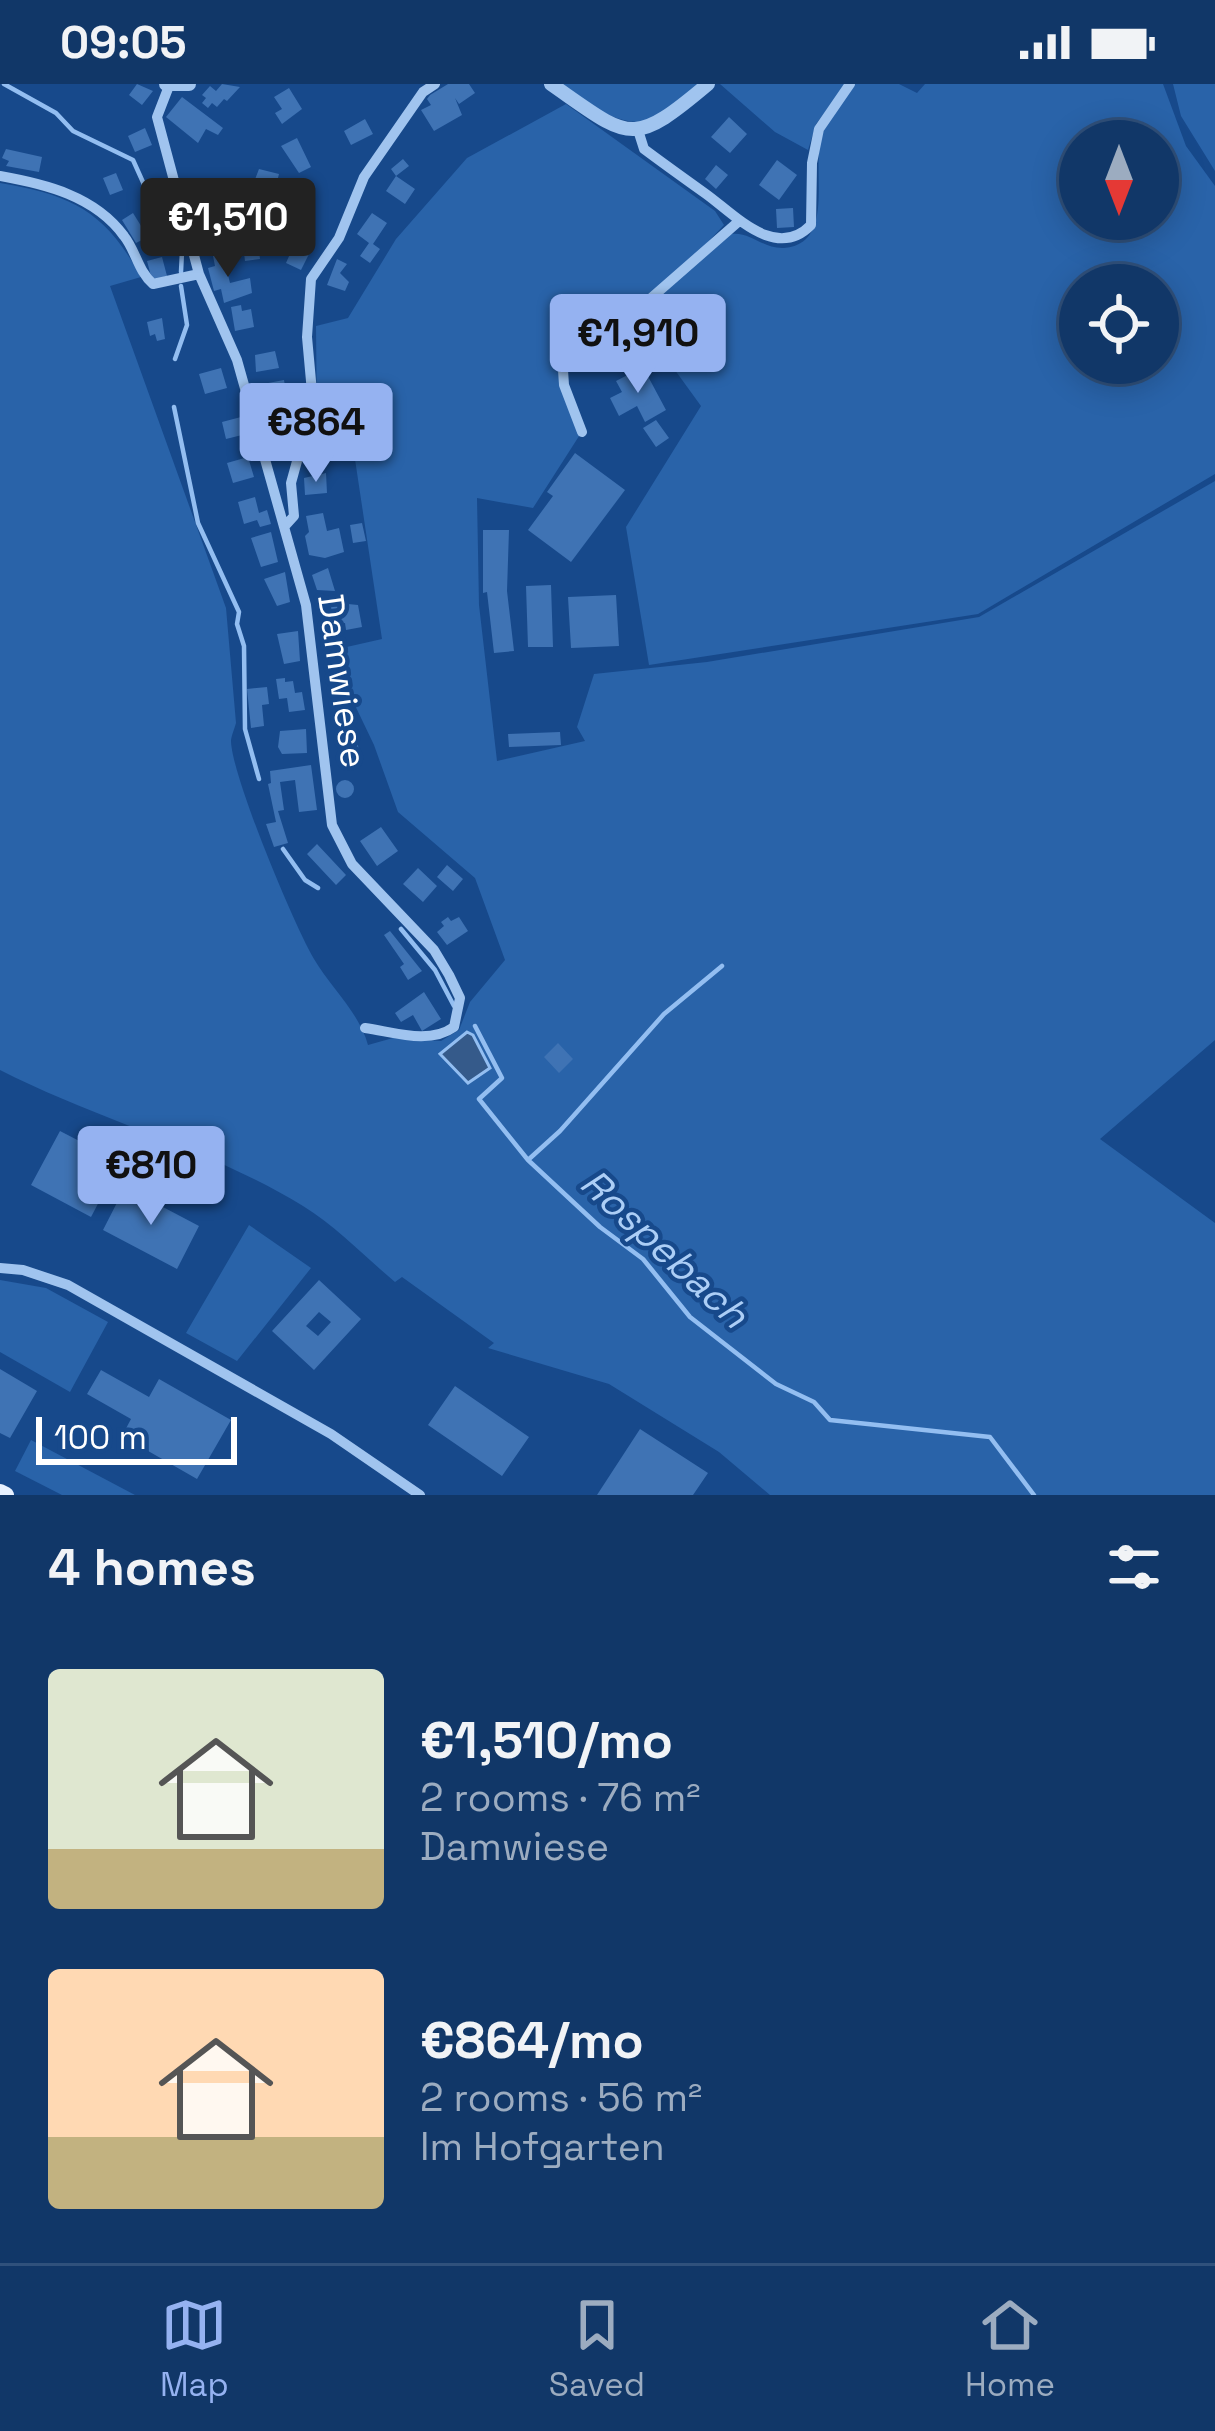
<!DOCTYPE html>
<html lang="en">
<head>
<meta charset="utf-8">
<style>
	:root { --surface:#113768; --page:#1e4271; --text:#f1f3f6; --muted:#9cacc0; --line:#30517c; --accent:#95b2f1 }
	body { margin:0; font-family:"Space Grotesk",sans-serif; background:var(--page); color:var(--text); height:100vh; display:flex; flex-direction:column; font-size:45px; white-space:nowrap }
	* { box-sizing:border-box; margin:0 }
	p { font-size:39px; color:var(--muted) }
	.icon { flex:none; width:66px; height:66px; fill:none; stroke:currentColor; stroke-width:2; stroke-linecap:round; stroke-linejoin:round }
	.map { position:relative; height:1411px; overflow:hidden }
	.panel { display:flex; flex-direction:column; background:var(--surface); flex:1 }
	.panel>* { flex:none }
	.needle { width:78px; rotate:180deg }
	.controls { position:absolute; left:1059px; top:36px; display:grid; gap:24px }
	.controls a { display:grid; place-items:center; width:120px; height:120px; border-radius:50%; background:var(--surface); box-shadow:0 6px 30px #0003,0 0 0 3px var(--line); font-size:60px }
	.scale { position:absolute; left:36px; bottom:30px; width:201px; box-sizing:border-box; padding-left:12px; border:6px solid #fff; border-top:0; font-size:33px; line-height:42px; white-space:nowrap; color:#fff; -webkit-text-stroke:9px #17498b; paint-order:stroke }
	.price { position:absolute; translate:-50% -102px; padding:0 27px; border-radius:12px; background:var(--accent); color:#111; font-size:39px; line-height:78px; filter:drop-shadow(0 3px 6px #0008) }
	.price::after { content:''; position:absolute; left:50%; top:72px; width:36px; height:27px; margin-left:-18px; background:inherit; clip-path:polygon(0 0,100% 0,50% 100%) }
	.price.selected { background:#222; color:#fff }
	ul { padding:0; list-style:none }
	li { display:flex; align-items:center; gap:36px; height:300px; padding:0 48px }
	li span { display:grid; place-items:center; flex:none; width:336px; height:240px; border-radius:12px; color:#555 }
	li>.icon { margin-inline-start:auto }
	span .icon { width:144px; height:144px; fill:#fffc; stroke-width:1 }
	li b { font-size:51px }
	h2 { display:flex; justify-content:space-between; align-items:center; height:144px; padding:0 48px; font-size:51px }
	.status { display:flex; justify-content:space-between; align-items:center; height:84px; padding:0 60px; background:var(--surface); direction:ltr }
	.status svg { height:33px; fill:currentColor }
	.dock { display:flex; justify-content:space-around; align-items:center; height:168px; border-top:3px solid var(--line); background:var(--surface); font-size:33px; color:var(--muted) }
	.dock a { display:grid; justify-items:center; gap:6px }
	.dock .selected { color:var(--accent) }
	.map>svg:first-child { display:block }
	.green { fill:#2963a9; fill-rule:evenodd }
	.water { fill:#355a8a; stroke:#93bef1; stroke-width:3 }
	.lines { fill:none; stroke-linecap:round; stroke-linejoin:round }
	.stream { stroke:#93bef1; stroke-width:4.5 }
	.building { fill:#3f73b4; fill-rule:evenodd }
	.minor { stroke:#a0c4ef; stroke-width:10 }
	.tertiary { stroke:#a0c4ef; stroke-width:14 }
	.primary { stroke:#e8f1ff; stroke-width:16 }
	.labels { text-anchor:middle; stroke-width:9; stroke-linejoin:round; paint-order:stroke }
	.street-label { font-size:36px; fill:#fff; stroke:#17498b }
	.water-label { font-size:39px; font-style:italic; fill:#accef6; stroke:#17498b }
</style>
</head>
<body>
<div class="status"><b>09:05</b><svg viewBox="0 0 49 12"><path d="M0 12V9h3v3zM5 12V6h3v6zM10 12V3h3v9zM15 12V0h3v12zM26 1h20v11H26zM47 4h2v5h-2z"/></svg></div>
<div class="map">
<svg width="1215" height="1411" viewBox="0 0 1215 1411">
	<rect width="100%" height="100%" fill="#17498b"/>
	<path class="green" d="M561 0H698C687 10 674 25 660 32 625 51 588 19 561 0Z
		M720 0H846L816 40 808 66 775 48Z
		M854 0H899L917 9 925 0H1163L1186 62 1215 102V390L978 530 649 581 626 443 701 322 635 231 730 150C751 147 762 165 784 164 838 159 809 83 823 48 830 32 844 15 854 0ZM1080 57H1158V135H1080ZM1080 201H1158V279H1080Z
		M1173 0H1215V87L1181 32Z
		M566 20 715 127 724 141 666 202 571 268 561 286 581 349 533 424 477 414 479 521 497 677 585 657 577 643 594 590 707 578 979 533 1215 397V956L1100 1055 1215 1139V1411H770L719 1368 609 1300 488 1264 494 1259 402 1193 395 1198C365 1173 336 1142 303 1122 208 1064 98 1036 0 986V99C72 111 105 127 141 193L110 202 226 524 236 639C235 643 231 653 231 657 232 693 294 841 314 875 331 904 359 928 368 961L393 954 441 957 459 946 470 918 505 876 475 794 398 728 374 661 329 567 382 555 350 342H317L316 242 348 234 396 155 467 74Z
		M249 1141 311 1184 237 1277 186 1249Z
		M0 1196 46 1204 108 1238 70 1308 0 1268Z
		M31 1356 135 1411H62L15 1387Z"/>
	<path class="water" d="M467 948 473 951 490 984 468 999 440 970Z"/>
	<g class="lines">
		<path class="stream" d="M4 0 56 29 73 47 133 76 151 116
			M170 147 182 167 181 188
			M175 275 187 241 181 202
			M174 323 198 439 239 528 237 540 244 562 245 645 259 695
			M283 765 305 796 318 804
			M401 845 435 886 454 922
			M475 942 502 994 479 1015 528 1076 600 1143 643 1175 690 1233 776 1300 814 1318 830 1336 990 1353 1034 1411
			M528 1076 560 1047 664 930 722 882"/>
	</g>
	<path class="building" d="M137 0 153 7 142 21 129 11Z
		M222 0 240 3 227 17 224 15 217 23 212 19 208 24 202 19 206 14 202 11 210 2 216 7Z
		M448 0H469L475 9 459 20 455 14 462 31 434 47 421 26 431 21 427 15 430 11Z
		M289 4 302 25 282 40 275 29 282 25 274 13Z
		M182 13 223 44 218 51 206 45 198 59 166 33Z
		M729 33 747 50 730 69 711 53Z
		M365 35 373 50 351 61 344 47Z
		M145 44 152 61 135 68 128 52Z
		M297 54 311 83 299 89 281 62Z
		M6 65 42 73 39 88 6 82 9 77 2 74Z
		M403 75 409 82 396 92 415 105 405 120 386 107 396 92 391 85Z
		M777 76 797 91 779 116 759 101Z
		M716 81 728 91 716 105 705 95Z
		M259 85 279 90 272 117 249 111Z
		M116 89 123 106 110 111 103 94Z
		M211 105 218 147 201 150 194 108Z
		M793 124 794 143 777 144 776 125Z
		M133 129 148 153 136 159 122 136Z
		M372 129 387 139 373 160 380 165 370 179 360 172 369 159 357 150Z
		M247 144 253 160 258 159 260 175 245 177 243 161 234 146Z
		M293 163 309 170 301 186 286 179Z
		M229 168 232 182 226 183 230 199 250 194 252 209 224 219 221 205 214 207 208 184 215 182 213 172Z
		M162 173 167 192 152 196 147 177Z
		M337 175 347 180 340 189 349 198 345 207 327 201Z
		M241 221 242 227 251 225 254 243 235 247 231 223Z
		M162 234 165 255 157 257 155 250 150 252 147 238Z
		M275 267 279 284 256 288 255 271Z
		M643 283 666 326 645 338 637 322 619 332 610 314 622 308 616 297Z
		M221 284 227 304 205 310 199 290Z
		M284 296 287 313 265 318 263 300Z
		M291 325 295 342 273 347 271 330Z
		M241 333 246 350 226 355 222 338Z
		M656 336 669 354 656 363 643 344Z
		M575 369 625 406 571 478 528 446 553 412 547 408Z
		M248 373 254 393 233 399 227 379Z
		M326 389 327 409 305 411 304 394Z
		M255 413 259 429 267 426 271 440 260 443 257 436 244 440 238 418Z
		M323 429 327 447 339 444 344 468 325 474 309 471 305 452 309 448 306 432Z
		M362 439 366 457 353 459 350 441Z
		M483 446H509L507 507 514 567 494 569 487 508 483 509Z
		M271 448 278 478 261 483 251 454Z
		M328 484 335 507 317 506 312 491Z
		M285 488 290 518 277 522 264 495Z
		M551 501 553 563H528L526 502Z
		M616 511 619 562 571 564 568 513Z
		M348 520 358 521 362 543 346 546 345 539 334 541 331 523Z
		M298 547 300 577 284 580 277 550Z
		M285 594V598L293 597 295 609 302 608 305 626 289 628 287 614 279 615 276 595Z
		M267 603 269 620 262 621 264 642 251 644 247 605Z
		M306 645 307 669 282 670 278 663 280 647Z
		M560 648 561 661 509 663 508 650Z
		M357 655 360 674 342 677 339 657Z
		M311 681 317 726 299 728 295 696 280 698 284 726 278 727 288 759 274 763 266 740 276 738 268 700 271 699 270 687Z
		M336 705a9 9 0 1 1 18 0a9 9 0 1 1-18 0Z
		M381 743 398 767 377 782 360 757Z
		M317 760 346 791 336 801 307 770Z
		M447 781 463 795 453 807 437 793Z
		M418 784 437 802 423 818 403 800Z
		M448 833 451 837 459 833 468 847 447 861 437 848 444 842 441 838Z
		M390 847 422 887 408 896 400 883 404 880 384 851Z
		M424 908 441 935 422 947 413 931 401 938 395 929Z
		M558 959 573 975 559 989 544 973Z
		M60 1047 120 1078 91 1133 31 1101Z
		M125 1103 199 1142 177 1185 103 1146Z
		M319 1196 361 1235 314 1286 272 1247ZM319 1228 331 1238 318 1252 306 1242Z
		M0 1285 37 1307 10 1354 0 1349Z
		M101 1286 149 1313 159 1295 231 1336 197 1395 122 1352 131 1335 87 1310Z
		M455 1302 529 1353 502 1392 428 1341Z
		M640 1345 708 1389 693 1411H597Z"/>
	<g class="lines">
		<path class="minor" d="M169 2 157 33 199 190 237 276 306 521 332 741 352 780 434 866 449 891 460 914 454 943C429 961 394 948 365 944
			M638 46 644 65C664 80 685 95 706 110 735 131 776 177 811 141L812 79 819 45 850 0
			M0 92C45 100 95 112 124 152 136 167 138 187 153 200L199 190
			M582 348 564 301 563 286 572 270 626 236 738 138
			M284 443 294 432 291 399 313 319 307 253 311 195 339 154 364 93 423 8 435 0
			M0 1184 23 1186 68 1201 331 1350 420 1411"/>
		<path class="tertiary" d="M166 0H189
			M551 0C630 55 631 65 708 0"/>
		<path class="primary" d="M0 1408 6 1411"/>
	</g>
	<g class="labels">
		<g class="street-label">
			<text transform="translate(343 597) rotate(82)" y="13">Damwiese</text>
		</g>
		<g class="water-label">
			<text transform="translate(665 1164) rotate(43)" y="14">Rospebach</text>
		</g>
	</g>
</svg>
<div class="controls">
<a><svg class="needle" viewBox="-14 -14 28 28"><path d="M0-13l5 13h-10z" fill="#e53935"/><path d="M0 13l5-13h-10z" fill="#9cacc0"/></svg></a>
<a><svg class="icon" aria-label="locate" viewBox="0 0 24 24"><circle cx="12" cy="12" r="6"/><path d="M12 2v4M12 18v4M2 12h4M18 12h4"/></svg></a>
</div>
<div class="scale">100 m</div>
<b class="price selected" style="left:228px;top:196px">€1,510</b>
<b class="price" style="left:638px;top:312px">€1,910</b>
<b class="price" style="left:316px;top:401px">€864</b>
<b class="price" style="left:151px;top:1144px">€810</b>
</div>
<section class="panel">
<h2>4 homes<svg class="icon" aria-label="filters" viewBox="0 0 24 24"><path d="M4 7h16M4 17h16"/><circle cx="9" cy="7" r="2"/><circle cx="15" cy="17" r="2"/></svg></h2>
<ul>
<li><span style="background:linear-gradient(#dfe7d0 75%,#c2b280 0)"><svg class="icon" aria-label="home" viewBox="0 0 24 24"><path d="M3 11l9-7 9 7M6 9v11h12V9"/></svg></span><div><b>€1,510/mo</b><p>2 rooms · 76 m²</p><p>Damwiese</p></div></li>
<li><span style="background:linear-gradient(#ffd9b3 70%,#c2b280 0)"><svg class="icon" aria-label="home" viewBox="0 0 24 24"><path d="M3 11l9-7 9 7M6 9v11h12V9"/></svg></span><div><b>€864/mo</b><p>2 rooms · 56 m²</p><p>Im Hofgarten</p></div></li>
</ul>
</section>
<nav class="dock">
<a class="selected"><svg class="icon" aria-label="map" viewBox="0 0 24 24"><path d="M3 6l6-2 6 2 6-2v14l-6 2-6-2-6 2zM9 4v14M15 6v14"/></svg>Map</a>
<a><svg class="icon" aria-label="saved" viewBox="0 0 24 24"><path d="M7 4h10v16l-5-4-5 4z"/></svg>Saved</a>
<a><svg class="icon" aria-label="home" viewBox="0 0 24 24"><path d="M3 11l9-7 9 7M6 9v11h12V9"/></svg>Home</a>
</nav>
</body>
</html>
